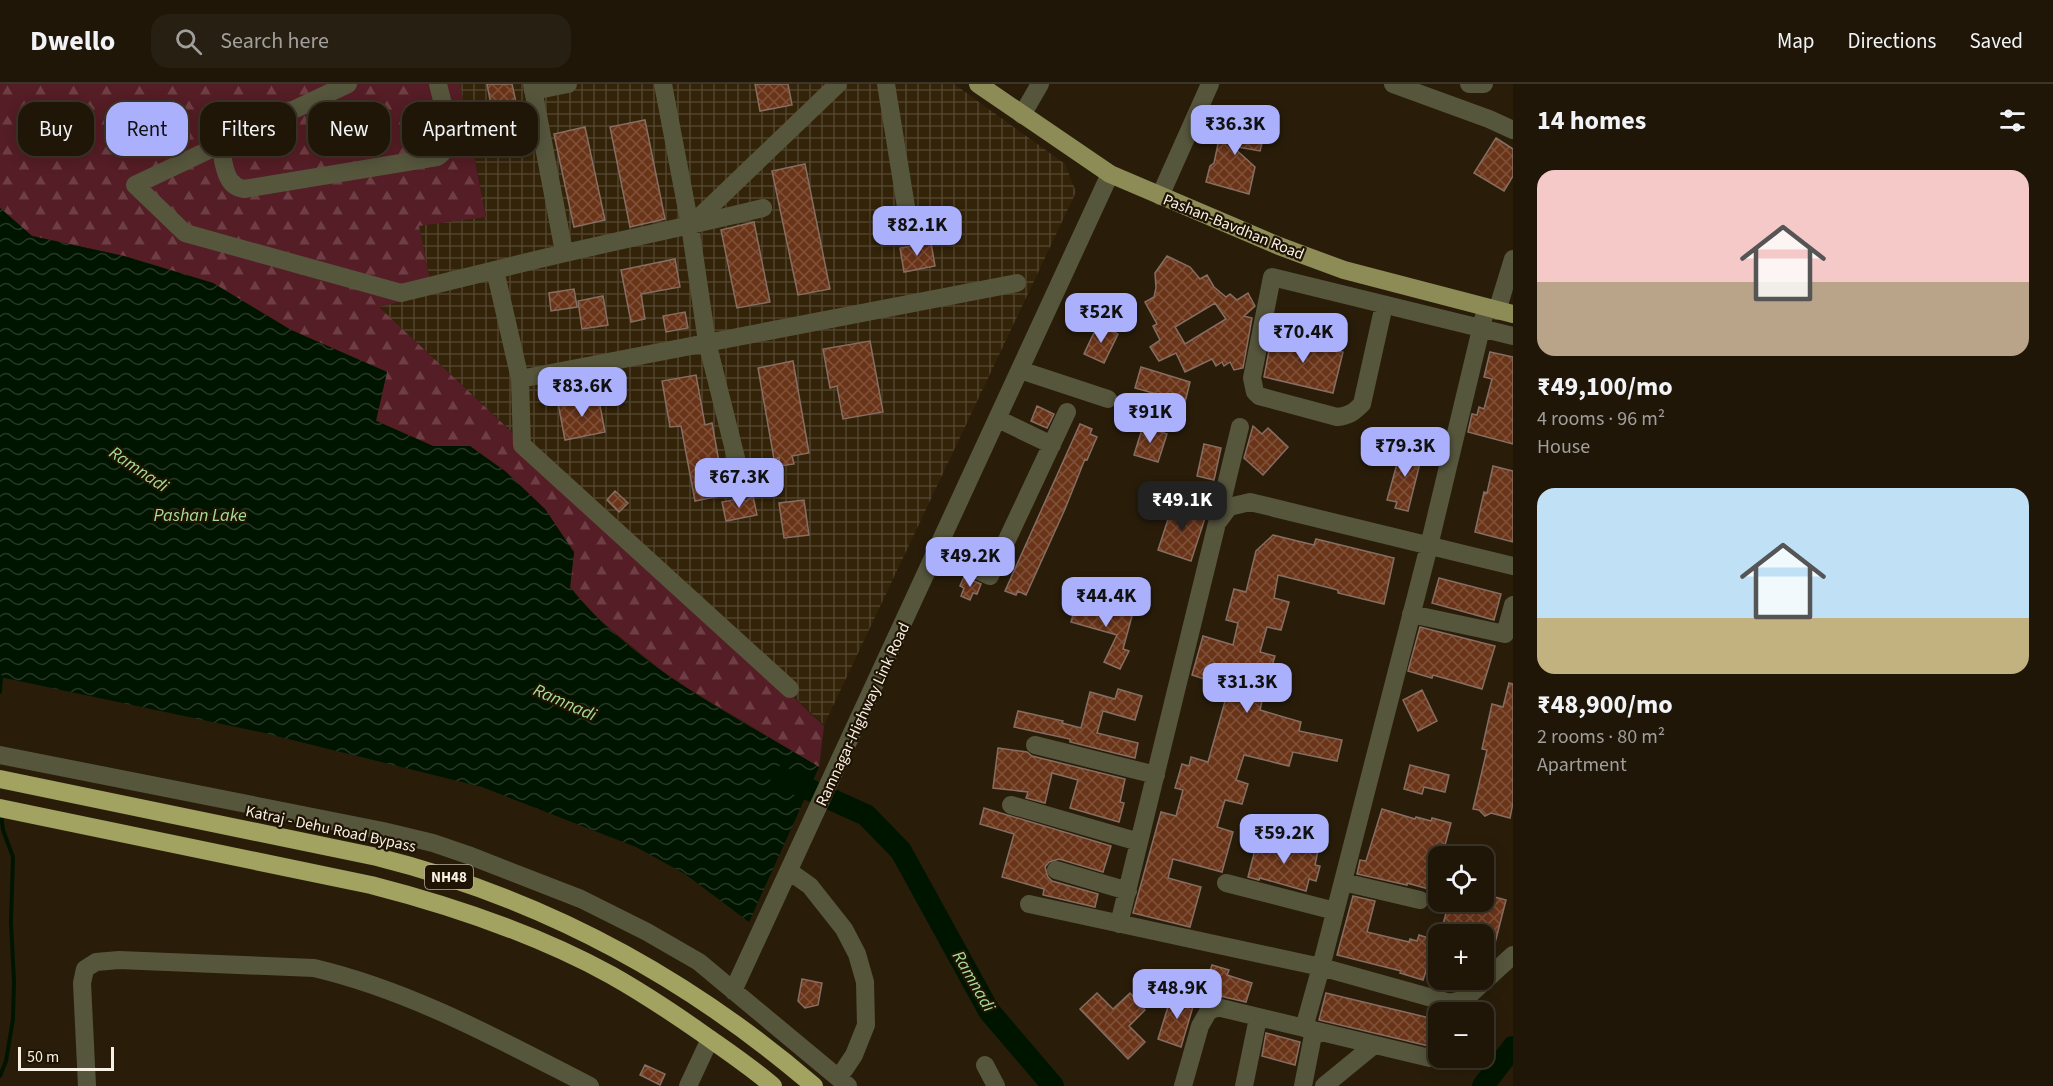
<!DOCTYPE html>
<html lang="en">
<head>
<meta charset="utf-8">
<style>
	:root { --surface:#1f1608; --page:#271f12; --text:#f1f3f6; --muted:#a19f9c; --line:#3c3529; --accent:#aab0fb }
	body { margin:0; font-family:"Source Sans 3",sans-serif; background:var(--page); color:var(--text); height:100vh; display:flex; flex-direction:column; font-size:22px; white-space:nowrap }
	* { box-sizing:border-box; margin:0 }
	p { font-size:20px; color:var(--muted) }
	.icon { flex:none; width:33px; height:33px; fill:none; stroke:currentColor; stroke-width:2; stroke-linecap:round; stroke-linejoin:round }
	.map { position:relative; flex:1; overflow:hidden }
	.sheet { display:flex; flex-direction:column; background:var(--surface); width:540px }
	.sheet>* { flex:none }
	.banner { position:absolute; left:18px; top:18px; width:570px; height:54px; display:flex; gap:12px }
	.buttons { position:absolute; left:1428px; top:762px; display:grid; gap:12px }
	.buttons a { display:grid; place-items:center; width:66px; height:66px; border-radius:12px; background:var(--surface); box-shadow:0 3px 15px #0003,0 0 0 2px var(--line); font-size:30px }
	.scale { position:absolute; left:18px; bottom:15px; width:96px; box-sizing:border-box; padding-left:6px; border:3px solid #f8f0e4; border-top:0; font-size:16px; line-height:21px; white-space:nowrap; color:#f8f0e4; -webkit-text-stroke:4px #1f1403; paint-order:stroke }
	.price { position:absolute; translate:-50% -51px; padding:0 14px; border-radius:12px; background:var(--accent); color:#111; font-size:20px; line-height:39px; filter:drop-shadow(0 2px 3px #0008) }
	.price::after { content:''; position:absolute; left:50%; top:36px; width:18px; height:14px; margin-left:-9px; background:inherit; clip-path:polygon(0 0,100% 0,50% 100%) }
	.price.active { background:#222; color:#fff }
	ul { padding:0; list-style:none }
	li { display:grid; align-content:center; gap:12px; height:318px; padding:0 24px }
	li span { display:grid; place-items:center; height:186px; border-radius:18px; color:#555 }
	li>.icon { margin-inline-start:auto }
	span .icon { width:108px; height:108px; fill:#fffc; stroke-width:1 }
	li b { font-size:26px }
	h2 { display:flex; justify-content:space-between; align-items:center; height:72px; padding:0 24px; font-size:26px }
	.chip { padding:0 21px; border-radius:18px; background:var(--surface); box-shadow:0 3px 15px #0003,0 0 0 2px var(--line); font-size:21px; line-height:54px }
	.chip.active { background:var(--accent); color:#111 }
	header { display:flex; align-items:center; gap:36px; box-sizing:border-box; height:84px; padding:0 30px; background:var(--surface); border-bottom:2px solid var(--line) }
	header strong { font-size:28px }
	nav { display:flex; gap:33px; margin-inline-start:auto; font-size:21px }
	.search { width:420px; height:54px; background:var(--page); display:flex; align-items:center; gap:15px; box-sizing:border-box; padding:0 21px; border-radius:18px; color:var(--muted); font-size:22px }
	main { display:flex; flex:1; min-height:0 }
	.map>svg:first-child { display:block }
	.industrial { fill:url(#industrial-grid) }
	.forest { fill:url(#forest-firs) }
	.water { fill:url(#water-waves) }
	.lines { fill:none; stroke-linecap:round; stroke-linejoin:round }
	.stream { stroke:#001500; stroke-width:4 }
	.river { stroke:#001500; stroke-width:22 }
	.building { fill:url(#building-cross-hatch); stroke:#866e62; stroke-width:1.5; fill-rule:evenodd }
	.minor { stroke:#56563d; stroke-width:18 }
	.major { stroke:#8d8c57; stroke-width:18 }
	.highway { stroke:#a2a261; stroke-width:18 }
	.labels { text-anchor:middle; stroke-width:4.5; stroke-linejoin:round; paint-order:stroke }
	.shield { fill:#1f1403; stroke:#b7aea0; stroke-width:1.5 }
	.shield-label { font-size:15px; font-weight:bold; fill:#f8f0e4 }
	.street-label { font-size:16px; fill:#f8f0e4; stroke:#1f1403 }
	.water-label { font-size:18px; font-style:italic; fill:#a5df95; stroke:#1f1403 }
</style>
</head>
<body>
<header>
<strong>Dwello</strong>
<div class="search"><svg class="icon" aria-label="search" viewBox="0 0 24 24"><circle cx="10" cy="10" r="6"/><path d="M15 15l6 6"/></svg>Search here</div>
<nav><a>Map</a><a>Directions</a><a>Saved</a></nav>
</header>
<main>
<div class="map">
<svg width="1513" height="1002" viewBox="0 0 1513 1002">
	<defs>
		<pattern id="industrial-grid" width="8" height="8" patternUnits="userSpaceOnUse" patternTransform="scale(1.5)"><rect width="8" height="8" fill="#332309"/><path d="M0 4h8M4 0v8" fill="none" stroke="#51432d"/></pattern>
		<pattern id="forest-firs" width="22" height="20" patternUnits="userSpaceOnUse" patternTransform="scale(1.5)"><rect width="22" height="20" fill="#551d25"/><path d="M5 1l3.5 6h-7zM16 11l3.5 6h-7z" fill="#6e3e44"/></pattern>
		<pattern id="water-waves" width="16" height="10" patternUnits="userSpaceOnUse" patternTransform="scale(1.5)"><rect width="16" height="10" fill="#001500"/><path d="M0 5q4-4 8 0t8 0" fill="none" stroke="#263725"/></pattern>
		<pattern id="building-cross-hatch" width="8" height="8" patternUnits="userSpaceOnUse" patternTransform="scale(1.5)"><rect width="8" height="8" fill="#6a3419"/><path d="M0 0l8 8M0 8l8-8" fill="none" stroke="#80523a"/></pattern>
	</defs>
	<rect width="100%" height="100%" fill="#291d0a"/>
	<path class="industrial" d="M460 0H954L1065 80 1076 108 824 641 378 222 433 210 418 142 486 132Z"/>
	<path class="forest" d="M0 0H460L486 133 419 142 433 210 379 223 824 642 819 683 672 595 593 531 570 503 574 468 470 362H433L375 336 387 288 291 246 213 199 124 172 32 152 0 124Z"/>
	<path class="water" d="M0 124 32 152 124 172 213 199 291 246 387 288 376 337 433 362H470L505 387 545 425 574 468 570 503C634 583 733 631 819 683L749 838 685 790 636 763 482 703 260 648 0 593Z"/>
	<g class="lines">
		<path class="stream" d="M0 608 1 593
			M0 992 6 977 13 935 14 897 11 838 13 773 3 746 1 729"/>
		<path class="river" d="M781 693 866 731 901 767 989 927 1053 1002
			M1483 1002 1513 963"/>
	</g>
	<path class="building" d="M487 0H512L519 32 494 37Z
		M755 0H788L792 21 760 27Z
		M645 36 665 135 630 143 610 43Z
		M1221 36H1231L1249 45 1252 37 1260 41 1263 46 1264 52 1260 67 1232 62 1255 83 1249 110 1206 98 1210 82 1214 79 1218 60 1216 59Z
		M585 43 605 136 574 143 554 50Z
		M1496 54 1513 65V92L1504 107 1474 89Z
		M805 80 830 205 798 211 772 87Z
		M754 138 770 218 737 224 721 146Z
		M931 159 935 182 904 188 900 164Z
		M1167 172 1190 183 1200 195 1207 191 1214 203 1226 213 1230 210 1237 216 1248 209 1255 222 1244 232 1252 234 1243 284 1234 286 1230 278 1224 282 1222 278 1216 282 1212 275 1185 288 1176 269 1159 277 1150 263 1160 256 1153 242 1157 240 1145 218 1154 213 1156 204 1155 189ZM1215 219 1226 235 1185 260 1175 243Z
		M675 175 680 203 641 210 645 235 631 238 621 186Z
		M574 205 577 223 551 227 549 209Z
		M603 212 608 241 582 245 578 217Z
		M685 228 688 244 666 248 663 232Z
		M1098 240 1118 250 1104 279 1084 270Z
		M1272 251 1343 268 1333 309 1264 293Z
		M870 257 883 328 843 335 837 302 830 304 823 265Z
		M1490 268 1513 273V360L1468 348 1472 330 1477 331 1479 323 1484 325 1492 295 1484 293Z
		M793 277 809 369 792 372 794 380 780 382 779 374 774 375 758 284Z
		M1141 283 1190 298 1185 318 1135 304Z
		M696 291 705 341 712 339 725 411 695 417 681 342 670 343 662 297Z
		M598 311 605 348 565 356 558 319Z
		M1037 322 1054 330 1047 344 1031 337Z
		M1080 340 1092 345 1090 350 1097 353 1087 376 1085 375 1065 425 1026 511 1018 507 1016 511 1005 507Z
		M1143 342 1167 350 1158 378 1134 371Z
		M1253 342 1262 350 1268 344 1288 363 1263 391 1244 374Z
		M1204 360 1221 364 1214 396 1197 392Z
		M1402 362 1423 367 1408 427 1395 424 1397 418 1387 416Z
		M1493 382 1513 387V458L1475 448 1484 408 1487 409Z
		M615 407 628 419 619 428 607 416Z
		M753 412 757 431 726 437 722 418 738 415 746 417Z
		M804 416 809 451 784 454 779 419Z
		M1173 420 1206 431 1191 477 1158 466Z
		M1273 451 1314 461 1316 455 1394 474 1384 520 1338 509V506L1278 491 1274 514 1289 518 1281 546 1267 543 1260 568 1275 572 1272 582H1270L1260 626 1301 638 1299 647 1342 656 1337 677 1293 668 1289 682 1244 671 1236 696 1248 700 1242 720 1225 716 1217 743 1233 748 1222 788 1173 775 1168 794 1201 803 1190 843 1133 829 1161 728 1176 732 1183 706 1175 704 1182 680 1189 682 1191 673 1208 678 1229 603 1192 591 1203 552 1233 561 1238 539 1226 536 1234 505 1246 508 1256 467Z
		M964 493 981 500 977 510 973 509 970 516 961 512 964 504 960 502Z
		M1439 494 1501 510 1494 536 1432 519Z
		M1077 517 1132 532 1123 565 1129 567 1120 585 1104 578 1117 551 1071 538Z
		M1420 543 1495 562 1482 605 1433 591 1432 594 1408 587Z
		M1509 599 1513 600V719L1510 734 1491 729 1485 732 1479 726 1473 725 1487 666 1482 665 1492 620 1503 623Z
		M1118 605 1142 612 1135 636 1103 627 1097 649 1138 659 1135 674 1070 658V655L1014 643 1018 627 1063 637 1062 639 1081 644 1090 608 1115 615Z
		M1422 606 1437 637 1418 647 1403 616Z
		M998 664 1027 668 1032 672 1125 695 1120 718 1124 719 1119 738 1070 724 1078 696 1052 689 1045 719 1026 714 1028 708 993 704Z
		M1410 681 1449 691 1445 708 1424 703 1422 710 1404 705Z
		M984 724 1111 762 1103 788 1059 775 1049 778 1045 783 1048 793 1052 797 1098 810 1095 823 1043 811 1044 805 1002 793 1014 750 980 740Z
		M1382 725 1415 735 1416 733 1431 737 1432 734 1451 739 1442 772H1438V799L1436 807 1407 799V801L1357 790 1360 776 1366 777Z
		M1258 754 1306 767 1307 764 1318 767 1315 781 1320 782 1316 797 1309 795 1306 807 1260 794 1259 796 1248 793Z
		M1484 810 1506 816 1495 859 1484 855V850H1466L1442 844 1449 818H1484Z
		M1353 812 1375 817 1367 848 1409 858 1410 855 1417 857 1419 851 1438 857V896H1466L1455 906 1450 907 1445 906 1426 887 1423 896 1400 889 1401 887 1337 871Z
		M1212 881 1229 886 1227 891 1252 899 1246 918 1220 912 1207 916 1201 914Z
		M802 895 822 899 818 921 805 924 798 917Z
		M1097 909 1113 925 1130 909 1145 926 1129 942 1145 958 1128 975 1080 925Z
		M1326 909 1438 936V967L1433 963 1319 936Z
		M1172 910 1195 916 1181 963 1158 955Z
		M1266 949 1300 958 1295 981 1262 972Z
		M645 981 665 990 660 1001 640 991Z"/>
	<g class="lines">
		<path class="minor" d="M348 0 135 101 185 149 401 209 495 186 520 295 522 361 790 605
			M532 0 564 168
			M663 0 690 142 707 258 744 406
			M886 0 909 141
			M1393 0 1489 35 1513 46
			M1469 0H1484
			M533 7 568 0
			M1022 31 1040 0
			M220 61C224 77 224 103 244 105L437 73C458 62 442 19 438 0
			M1160 112 1210 0
			M691 141 838 0
			M495 186C584 163 674 146 763 124
			M1384 221 1362 320C1354 328 1349 332 1337 333L1259 312 1255 308 1252 294 1272 193 1513 252
			M1497 227 1513 175
			M1020 286 1108 315
			M520 295 1017 199
			M998 335 1052 361
			M1218 434 1240 343
			M937 468 990 492 1067 328
			M1411 530 1505 550 1513 521
			M1035 661 1156 691
			M0 671 383 747 433 759 468 771 581 815 647 848 699 878 848 1002
			M1011 721 1139 758
			M1056 786 1128 807
			M789 787 810 802 844 845 857 870 865 898 866 941 854 971 844 986
			M1343 798 1420 816
			M1226 799 1335 827
			M1029 820 1321 883 1450 919 1465 915 1513 871
			M1119 840 1217 439 1229 423 1250 418 1513 482
			M733 907 1110 90
			M1304 944 1321 883 1429 462 1486 224
			M985 981 996 1002
			M87 1002 82 899 85 885 96 878 119 876 314 884C412 907 502 957 590 1002
			M688 1002 710 955
			M1183 1002 1200 942 1208 928 1217 923 1430 974
			M1244 1002 1258 934
			M1303 1002 1314 946
			M1324 1002 1374 961"/>
		<path class="major" d="M978 0 1110 90 1279 162 1344 186 1513 230"/>
		<path class="highway" d="M0 695 377 773C541 814 686 892 814 1002
			M0 724 371 801C453 822 536 850 611 891 643 909 673 929 703 950 727 967 751 983 773 1002"/>
	</g>
	<g class="labels">
		<rect class="shield" x="425" y="781" width="48" height="24" rx="4.5"/>
		<g class="shield-label">
			<text x="449" y="798">NH48</text>
		</g>
		<g class="street-label">
			<text transform="translate(1234 142) rotate(22)" y="6">Pashan-Bavdhan Road</text>
			<text transform="translate(862 630) rotate(-65)" y="6">Ramnagar-Highway Link Road</text>
			<text transform="translate(331 744) rotate(12)" y="6">Katraj - Dehu Road Bypass</text>
		</g>
		<g class="water-label">
			<text transform="translate(139 385) rotate(34)" y="6">Ramnadi</text>
			<text x="200" y="437">Pashan Lake</text>
			<text transform="translate(565 618) rotate(24)" y="6">Ramnadi</text>
			<text transform="translate(974 897) rotate(60)" y="6">Ramnadi</text>
		</g>
	</g>
</svg>
<div class="buttons">
<a><svg class="icon" aria-label="locate" viewBox="0 0 24 24"><circle cx="12" cy="12" r="6"/><path d="M12 2v4M12 18v4M2 12h4M18 12h4"/></svg></a>
<a>+</a>
<a>−</a>
</div>
<div class="scale">50 m</div>
<b class="price" style="left:1235px;top:72px">₹36.3K</b>
<b class="price" style="left:917px;top:173px">₹82.1K</b>
<b class="price" style="left:1101px;top:260px">₹52K</b>
<b class="price" style="left:1303px;top:280px">₹70.4K</b>
<b class="price" style="left:582px;top:334px">₹83.6K</b>
<b class="price" style="left:1150px;top:360px">₹91K</b>
<b class="price" style="left:1405px;top:394px">₹79.3K</b>
<b class="price" style="left:739px;top:425px">₹67.3K</b>
<b class="price active" style="left:1182px;top:448px">₹49.1K</b>
<b class="price" style="left:970px;top:504px">₹49.2K</b>
<b class="price" style="left:1106px;top:544px">₹44.4K</b>
<b class="price" style="left:1247px;top:630px">₹31.3K</b>
<b class="price" style="left:1284px;top:781px">₹59.2K</b>
<b class="price" style="left:1177px;top:936px">₹48.9K</b>
<div class="banner">
<a class="chip">Buy</a>
<a class="chip active">Rent</a>
<a class="chip">Filters</a>
<a class="chip">New</a>
<a class="chip">Apartment</a>
</div>
</div>
<section class="sheet">
<h2>14 homes<svg class="icon" aria-label="filters" viewBox="0 0 24 24"><path d="M4 7h16M4 17h16"/><circle cx="9" cy="7" r="2"/><circle cx="15" cy="17" r="2"/></svg></h2>
<ul>
<li><span style="background:linear-gradient(#f6c9c9 60%,#b9a48a 0)"><svg class="icon" aria-label="home" viewBox="0 0 24 24"><path d="M3 11l9-7 9 7M6 9v11h12V9"/></svg></span><div><b>₹49,100/mo</b><p>4 rooms · 96 m²</p><p>House</p></div></li>
<li><span style="background:linear-gradient(#bfe0f5 70%,#c2b280 0)"><svg class="icon" aria-label="home" viewBox="0 0 24 24"><path d="M3 11l9-7 9 7M6 9v11h12V9"/></svg></span><div><b>₹48,900/mo</b><p>2 rooms · 80 m²</p><p>Apartment</p></div></li>
</ul>
</section>
</main>
</body>
</html>
